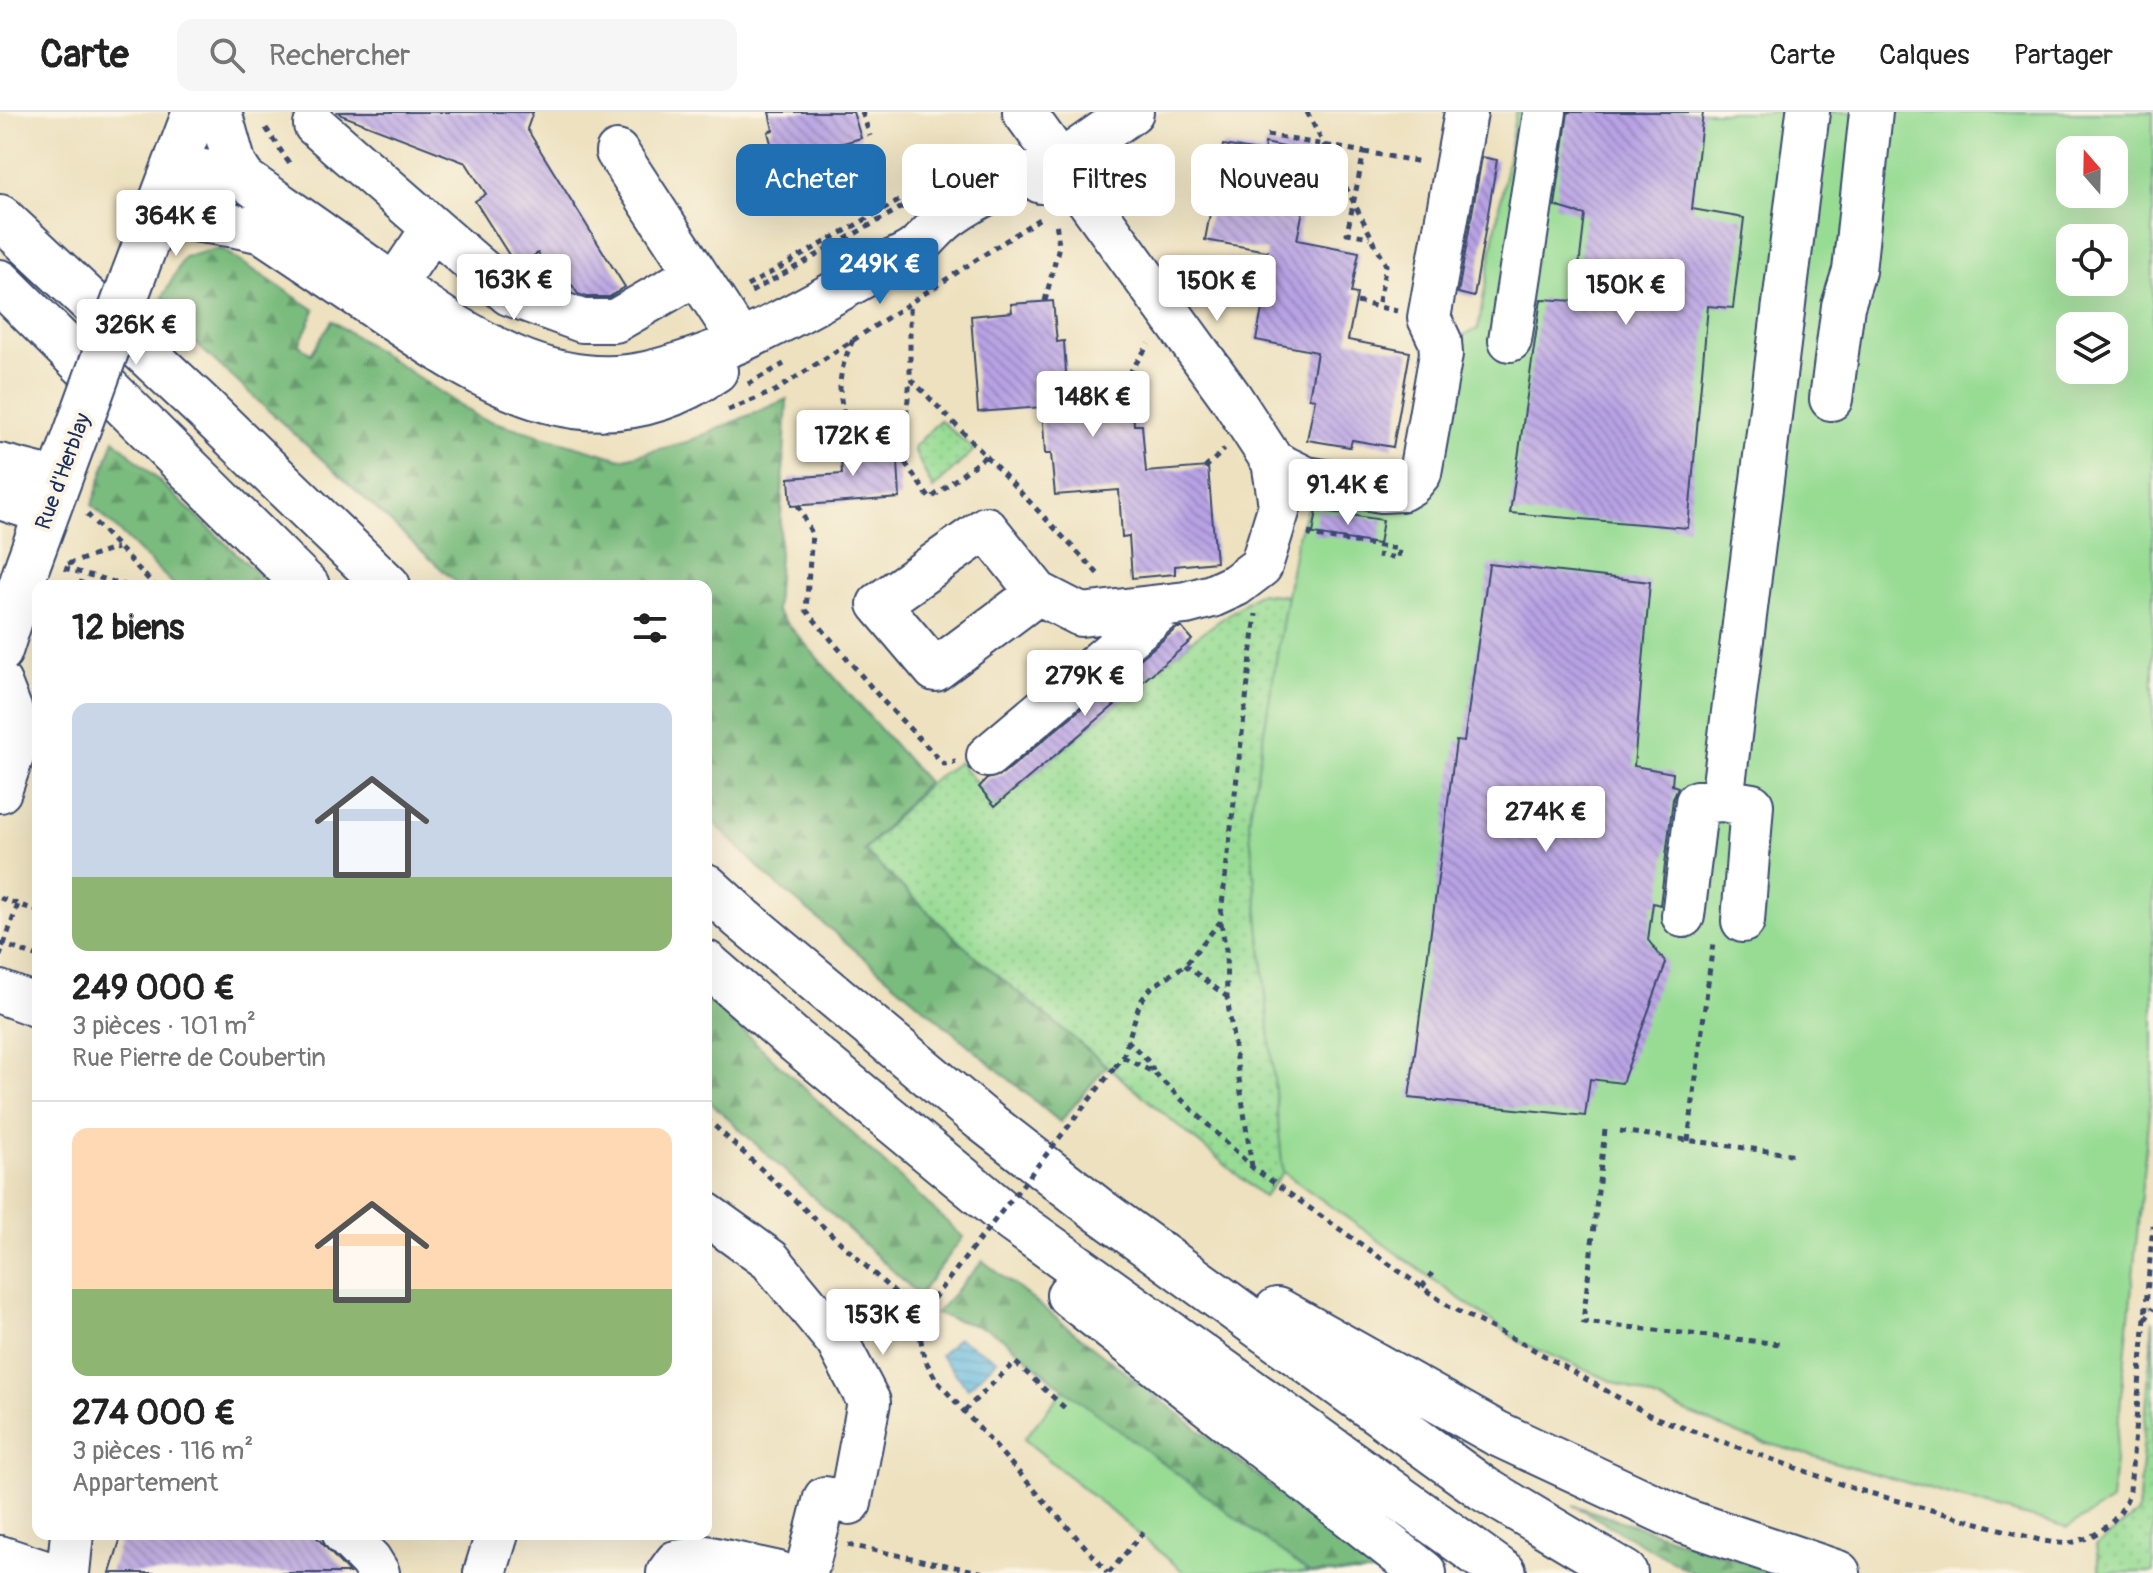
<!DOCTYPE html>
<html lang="fr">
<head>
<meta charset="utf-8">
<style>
	:root { --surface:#fff; --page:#f6f6f6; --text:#222; --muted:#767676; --line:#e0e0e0; --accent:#1f6fb2 }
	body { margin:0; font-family:Pangolin,sans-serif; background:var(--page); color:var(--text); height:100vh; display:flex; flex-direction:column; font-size:30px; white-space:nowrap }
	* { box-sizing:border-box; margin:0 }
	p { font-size:26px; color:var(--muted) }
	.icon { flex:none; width:44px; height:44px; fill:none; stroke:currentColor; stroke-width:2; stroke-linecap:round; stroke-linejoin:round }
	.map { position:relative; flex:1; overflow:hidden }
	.side { position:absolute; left:32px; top:468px; width:680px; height:960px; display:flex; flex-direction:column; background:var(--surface); border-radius:16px; box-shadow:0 8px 32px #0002 }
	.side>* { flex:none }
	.guide { position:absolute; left:736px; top:32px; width:760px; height:72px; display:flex; gap:16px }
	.needle { width:52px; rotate:340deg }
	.controls { position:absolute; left:2056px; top:24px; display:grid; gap:16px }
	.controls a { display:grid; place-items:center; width:72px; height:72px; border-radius:16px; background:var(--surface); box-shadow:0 8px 32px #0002; font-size:40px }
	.price { position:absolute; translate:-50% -68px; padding:0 18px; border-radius:8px; background:#fff; color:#222; font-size:26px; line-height:52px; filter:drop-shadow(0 2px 4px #0008) }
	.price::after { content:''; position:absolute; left:50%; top:48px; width:24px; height:18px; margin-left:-12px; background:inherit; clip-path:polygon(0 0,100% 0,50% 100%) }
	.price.current { background:var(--accent); color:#fff }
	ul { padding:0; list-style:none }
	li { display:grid; align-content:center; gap:16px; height:424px; padding:0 40px }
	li+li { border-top:2px solid var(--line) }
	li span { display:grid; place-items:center; height:248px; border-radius:16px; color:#555 }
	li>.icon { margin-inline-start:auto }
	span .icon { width:144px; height:144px; fill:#fffc; stroke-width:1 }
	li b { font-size:34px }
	h2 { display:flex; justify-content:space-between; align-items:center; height:96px; padding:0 40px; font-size:34px }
	.chip { padding:0 28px; border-radius:16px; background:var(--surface); box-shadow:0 8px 32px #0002; font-size:28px; line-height:72px }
	.chip.current { background:var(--accent); color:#fff }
	header { display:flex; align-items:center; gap:48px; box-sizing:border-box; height:112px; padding:0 40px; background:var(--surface); border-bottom:2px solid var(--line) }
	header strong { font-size:38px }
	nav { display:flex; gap:44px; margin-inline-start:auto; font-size:28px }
	.search { width:560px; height:72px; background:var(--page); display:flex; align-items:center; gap:20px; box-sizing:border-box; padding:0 28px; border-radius:16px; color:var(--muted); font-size:30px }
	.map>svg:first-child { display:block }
	.green { fill:url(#green-dots); stroke:#5a8679; stroke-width:2 }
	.forest { fill:url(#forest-firs); stroke:#4a766e; stroke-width:2 }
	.pitch { fill:#98dc94; stroke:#5a8679; stroke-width:2; fill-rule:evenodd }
	.water { fill:url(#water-rules); stroke:#3e749e; stroke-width:2 }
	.building { fill:url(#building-back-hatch) }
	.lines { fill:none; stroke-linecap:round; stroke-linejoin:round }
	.minor-casing { stroke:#3a4a6d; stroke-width:46 }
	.major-casing { stroke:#3a4a6d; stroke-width:48 }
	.highway-casing { stroke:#3a4a6d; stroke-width:48 }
	.path { stroke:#3a4a6d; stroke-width:5; stroke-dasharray:6 6; stroke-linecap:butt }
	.minor { stroke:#fff; stroke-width:42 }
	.major { stroke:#fff; stroke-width:44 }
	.highway { stroke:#fff; stroke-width:44 }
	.major-bridge-casing { stroke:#3a4a6d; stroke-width:48; stroke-linecap:butt }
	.path-bridge { stroke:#3a4a6d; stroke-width:5; stroke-dasharray:6 6; stroke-linecap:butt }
	.major-bridge { stroke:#fff; stroke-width:44 }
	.labels { text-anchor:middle; stroke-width:8; stroke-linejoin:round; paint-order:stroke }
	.street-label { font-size:22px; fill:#1b2f5e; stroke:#fcf5e5 }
</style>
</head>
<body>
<header>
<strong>Carte</strong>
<div class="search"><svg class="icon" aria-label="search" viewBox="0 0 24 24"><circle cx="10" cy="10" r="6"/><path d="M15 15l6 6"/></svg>Rechercher</div>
<nav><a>Carte</a><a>Calques</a><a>Partager</a></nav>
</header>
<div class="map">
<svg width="2153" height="1461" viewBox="0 0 2153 1461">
	<defs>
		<pattern id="green-dots" width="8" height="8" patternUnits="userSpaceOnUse" patternTransform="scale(2)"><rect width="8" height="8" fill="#98dc94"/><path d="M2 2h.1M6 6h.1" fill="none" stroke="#82bd82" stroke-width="1.8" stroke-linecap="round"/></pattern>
		<pattern id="forest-firs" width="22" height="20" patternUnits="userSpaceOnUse" patternTransform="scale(2)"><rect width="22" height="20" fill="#7abc7e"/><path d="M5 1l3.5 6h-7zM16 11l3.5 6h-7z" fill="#63996a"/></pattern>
		<pattern id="water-rules" width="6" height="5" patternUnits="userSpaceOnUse" patternTransform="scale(2)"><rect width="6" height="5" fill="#61b8de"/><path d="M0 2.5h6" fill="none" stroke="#4f96b7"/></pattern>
		<pattern id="building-back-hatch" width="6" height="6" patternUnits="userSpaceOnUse" patternTransform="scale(2)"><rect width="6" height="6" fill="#b8a2e4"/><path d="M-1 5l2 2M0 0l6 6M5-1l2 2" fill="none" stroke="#9584bc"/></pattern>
	</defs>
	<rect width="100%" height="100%" fill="#fcf5e5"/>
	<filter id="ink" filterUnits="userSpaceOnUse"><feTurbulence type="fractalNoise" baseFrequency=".0125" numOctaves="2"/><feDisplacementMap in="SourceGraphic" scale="16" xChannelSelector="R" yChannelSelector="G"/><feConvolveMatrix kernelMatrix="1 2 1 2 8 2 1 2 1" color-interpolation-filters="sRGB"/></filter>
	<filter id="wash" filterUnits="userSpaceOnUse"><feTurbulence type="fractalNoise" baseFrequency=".006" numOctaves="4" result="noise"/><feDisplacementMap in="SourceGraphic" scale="32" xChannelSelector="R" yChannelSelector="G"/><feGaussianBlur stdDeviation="1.8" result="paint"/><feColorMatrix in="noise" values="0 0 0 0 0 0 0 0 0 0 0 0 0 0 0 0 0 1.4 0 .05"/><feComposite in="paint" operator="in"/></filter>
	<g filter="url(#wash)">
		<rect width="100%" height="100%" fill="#ede1bf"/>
		<path class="green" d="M940 308 974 338 933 377 913 336Z
			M1259 481 1287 484 1249 709 1283 1060 1264 1085 979 848 864 739 930 670 959 650 996 694 1192 528Z
			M2153 1208V1460L2100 1461 2096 1434 2138 1401Z"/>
		<path class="forest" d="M220 136 315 198 299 233 311 242 332 209 480 306 621 347 687 330 787 287 776 499 927 670 864 739 979 848 1107 954 1060 1010 768 765 706 702V474H460L157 196 184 145Z
			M114 327 271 474H175L92 393Z
			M706 884 963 1125 919 1183 706 986Z
			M983 1149 1382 1461H1309L1064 1277 1004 1227 987 1217 935 1202Z
			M1573 1393 1777 1461H1693Z"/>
		<path class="pitch" d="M1516 0H2153V960L2111 1389 2067 1416 1745 1325 1522 1231 1283 1060 1249 709 1296 430 1313 378 1427 389 1438 358 1463 223 1478 217ZM2070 38H2114V82H2070ZM2070 126H2114V170H2070ZM2070 214H2114V258H2070Z
			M1064 1277 1309 1461H1185L1024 1327Z"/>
		<path class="water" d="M958 1226 997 1248 968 1276 940 1243Z"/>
		<g id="blocks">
			<path class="building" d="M338 0H533L527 17 625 175 609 185H586L578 182 572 173 565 177 558 175 538 141 516 154 475 89 486 82 466 51 341 3Z
				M769 0H853L861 26 776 50 768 20 773 18Z
				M1568 0H1703L1692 97 1744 106 1733 196 1708 194 1688 416 1510 401 1541 187 1575 189 1585 103 1555 94Z
				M1265 31 1308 40 1300 81 1306 83 1297 128 1359 140 1351 181 1357 182 1348 228 1410 240 1393 335 1352 328 1350 335 1307 328 1315 287 1309 286 1317 240 1256 228 1264 187 1258 185 1267 139 1205 128 1223 33 1264 40Z
				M1482 45 1497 48 1474 185 1458 181Z
				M1053 189 1057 230 1064 229 1067 277 1131 271 1134 313H1142L1146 360 1208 355 1216 450 1175 454V462L1132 466 1129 424 1122 425 1119 378 1055 383 1051 342H1045L1042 295 978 300 971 204 1012 200 1011 192Z
				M897 331 900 386 791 394 789 366 842 362 840 335Z
				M1317 398 1383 408 1379 432 1313 422Z
				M1489 452 1650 470 1634 654 1673 661 1672 673 1678 675 1673 687 1660 793 1653 791 1648 828 1666 851 1622 971 1590 967 1585 1004 1409 986 1456 629 1464 630Z
				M1177 516H1182L1192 528 995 694 979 675 987 667 1003 662Z
				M122 1422H314L349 1461H110Z"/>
		</g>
	</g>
	<g filter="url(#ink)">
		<use href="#blocks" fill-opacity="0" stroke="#3a4a6d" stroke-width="2"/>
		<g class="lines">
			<defs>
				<path id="minor" d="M220 0 235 53 244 67
					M1024 0 1230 284 1273 350 1280 393 1261 454 1236 473 1212 484 1186 491 1081 503 1038 481 935 558 879 492 986 416 1038 481
					M315 13 433 116
					M617 40 739 227
					M175 55 232 63 244 67C288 98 333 129 377 161 457 216 543 283 646 261 730 243 814 192 888 151 897 147 907 143 915 137 927 127 937 113 950 104 984 80 1020 65 1059 51
					M1041 70 1059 51 1132 0
					M156 103 236 114 263 120C305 148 347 176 389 205 492 275 596 341 716 259
					M379 196 433 116 509 182 582 209H615L696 162
					M1510 228 1545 0
					M1831 287 1843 194 1854 159 1871 0
					M1273 350 1306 366 1382 379 1401 378 1411 372 1420 361 1441 242 1440 229 1429 206 1466 0
					M0 353 59 368
					M0 386 47 401
					M0 571 20 622 0 679
					M988 644 1167 493
					M1683 804 1697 690 1722 688
					M1743 809 1752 693 1722 688 1808 0
					M0 880 38 894
					M706 1102 770 1148 837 1229 869 1290 850 1391 825 1386 806 1461
					M344 1422 370 1448 378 1461
					M0 1445 48 1461
					M68 1461 72 1422
					M485 1461 497 1422
					M668 1461 676 1450 706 1445 779 1461"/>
				<path id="major" d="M133 165 195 0
					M0 539 28 452 76 322"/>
				<path id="highway" d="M0 105 205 297 388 474
					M0 170 307 474
					M706 774 740 805 983 1008 1100 1099 1484 1377 1625 1461
					M706 851 792 926 1012 1108 1504 1461
					M1069 1183 1424 1461
					M1277 1198 1496 1321 1687 1410 1838 1461"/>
			</defs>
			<use href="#minor" class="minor-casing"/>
			<use href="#major" class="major-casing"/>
			<use href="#highway" class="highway-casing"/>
			<path class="path" d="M862 0 870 24
				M1307 0 1386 153 1378 194
				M266 16 289 51
				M1267 23 1364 40 1347 121 1370 125
				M1364 40 1422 50
				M747 174 920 77
				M751 180 906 93
				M1045 189 1059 134 1056 109
				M1357 190 1397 199
				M853 228C833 271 838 288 855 331L904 327 906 352 930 387 986 344 910 266V191
				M748 272 784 252
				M1122 272 1149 232
				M728 298 775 279 1039 107
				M904 327 910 267
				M986 344 1101 465
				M1205 356 1225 337
				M798 393 812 422 806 498 883 589 944 652 956 650
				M87 402 155 474
				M1311 419 1310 423 1399 437 1398 446 1377 443
				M68 452 117 436
				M64 456 128 474
				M80 474 84 463
				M0 786 38 799
				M1221 811 1226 838 1227 885 1252 1055
				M0 831 38 845
				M0 844 18 792
				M1185 853 1226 884
				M1127 928 1151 952 1153 959
				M1123 945 1153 960 1253 1056 1450 1195 1522 1231 1651 1304 1852 1376 2043 1429C2051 1430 2061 1432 2069 1431 2099 1426 2123 1406 2130 1378L2153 1113
				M1115 955 1123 945 1140 890 1151 876 1185 853 1220 810 1256 502
				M706 1006 909 1194 917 1205 924 1246 937 1269 1098 1449 1107 1461
				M1605 1018 1583 1210 1780 1232
				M1620 1019 1797 1043
				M1688 1029 1713 831
				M1422 1175 1432 1161
				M917 1205 933 1187
				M2145 1208 2153 1196
				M964 1299 1015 1250 1067 1298
				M848 1433 985 1461
				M1109 1461 1144 1419"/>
			<use href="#minor" class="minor"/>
			<use href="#major" class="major"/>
			<use href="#highway" class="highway"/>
			<defs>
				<path id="major-bridge" d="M76 322 133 165"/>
			</defs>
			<use href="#major-bridge" class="major-bridge-casing"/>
			<path class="path-bridge" d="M933 1187 1115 955"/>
			<use href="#major-bridge" class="major-bridge"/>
		</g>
	</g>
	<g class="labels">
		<g class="street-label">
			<text transform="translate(62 359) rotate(-70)" y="8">Rue d'Herblay</text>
		</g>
	</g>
</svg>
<div class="controls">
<a><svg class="needle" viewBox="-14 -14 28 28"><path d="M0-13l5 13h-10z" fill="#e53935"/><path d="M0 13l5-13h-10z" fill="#767676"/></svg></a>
<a><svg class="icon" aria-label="locate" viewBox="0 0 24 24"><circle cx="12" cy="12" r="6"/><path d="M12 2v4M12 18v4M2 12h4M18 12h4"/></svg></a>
<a><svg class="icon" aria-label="layers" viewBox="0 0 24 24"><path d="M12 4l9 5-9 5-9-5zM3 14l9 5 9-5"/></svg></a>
</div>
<b class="price" style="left:176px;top:146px">364K €</b>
<b class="price current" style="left:880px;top:194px">249K €</b>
<b class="price" style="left:514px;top:210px">163K €</b>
<b class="price" style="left:1217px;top:211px">150K €</b>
<b class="price" style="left:1626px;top:215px">150K €</b>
<b class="price" style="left:136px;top:255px">326K €</b>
<b class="price" style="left:1093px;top:327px">148K €</b>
<b class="price" style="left:853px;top:366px">172K €</b>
<b class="price" style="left:1348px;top:415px">91.4K €</b>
<b class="price" style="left:1085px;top:606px">279K €</b>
<b class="price" style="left:1546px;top:742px">274K €</b>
<b class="price" style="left:883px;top:1245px">153K €</b>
<div class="guide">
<a class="chip current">Acheter</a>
<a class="chip">Louer</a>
<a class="chip">Filtres</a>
<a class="chip">Nouveau</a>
</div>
<section class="side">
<h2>12 biens<svg class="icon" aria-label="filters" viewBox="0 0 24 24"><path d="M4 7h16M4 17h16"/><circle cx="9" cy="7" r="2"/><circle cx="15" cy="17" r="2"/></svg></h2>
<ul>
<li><span style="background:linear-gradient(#c9d6e8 70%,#8fb573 0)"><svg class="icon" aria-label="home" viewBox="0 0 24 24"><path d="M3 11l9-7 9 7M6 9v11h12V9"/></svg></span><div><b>249 000 €</b><p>3 pièces · 101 m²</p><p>Rue Pierre de Coubertin</p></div></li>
<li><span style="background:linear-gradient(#ffd9b3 65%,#8fb573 0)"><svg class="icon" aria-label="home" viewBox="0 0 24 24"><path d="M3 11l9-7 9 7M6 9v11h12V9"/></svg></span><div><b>274 000 €</b><p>3 pièces · 116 m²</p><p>Appartement</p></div></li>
</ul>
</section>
</div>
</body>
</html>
